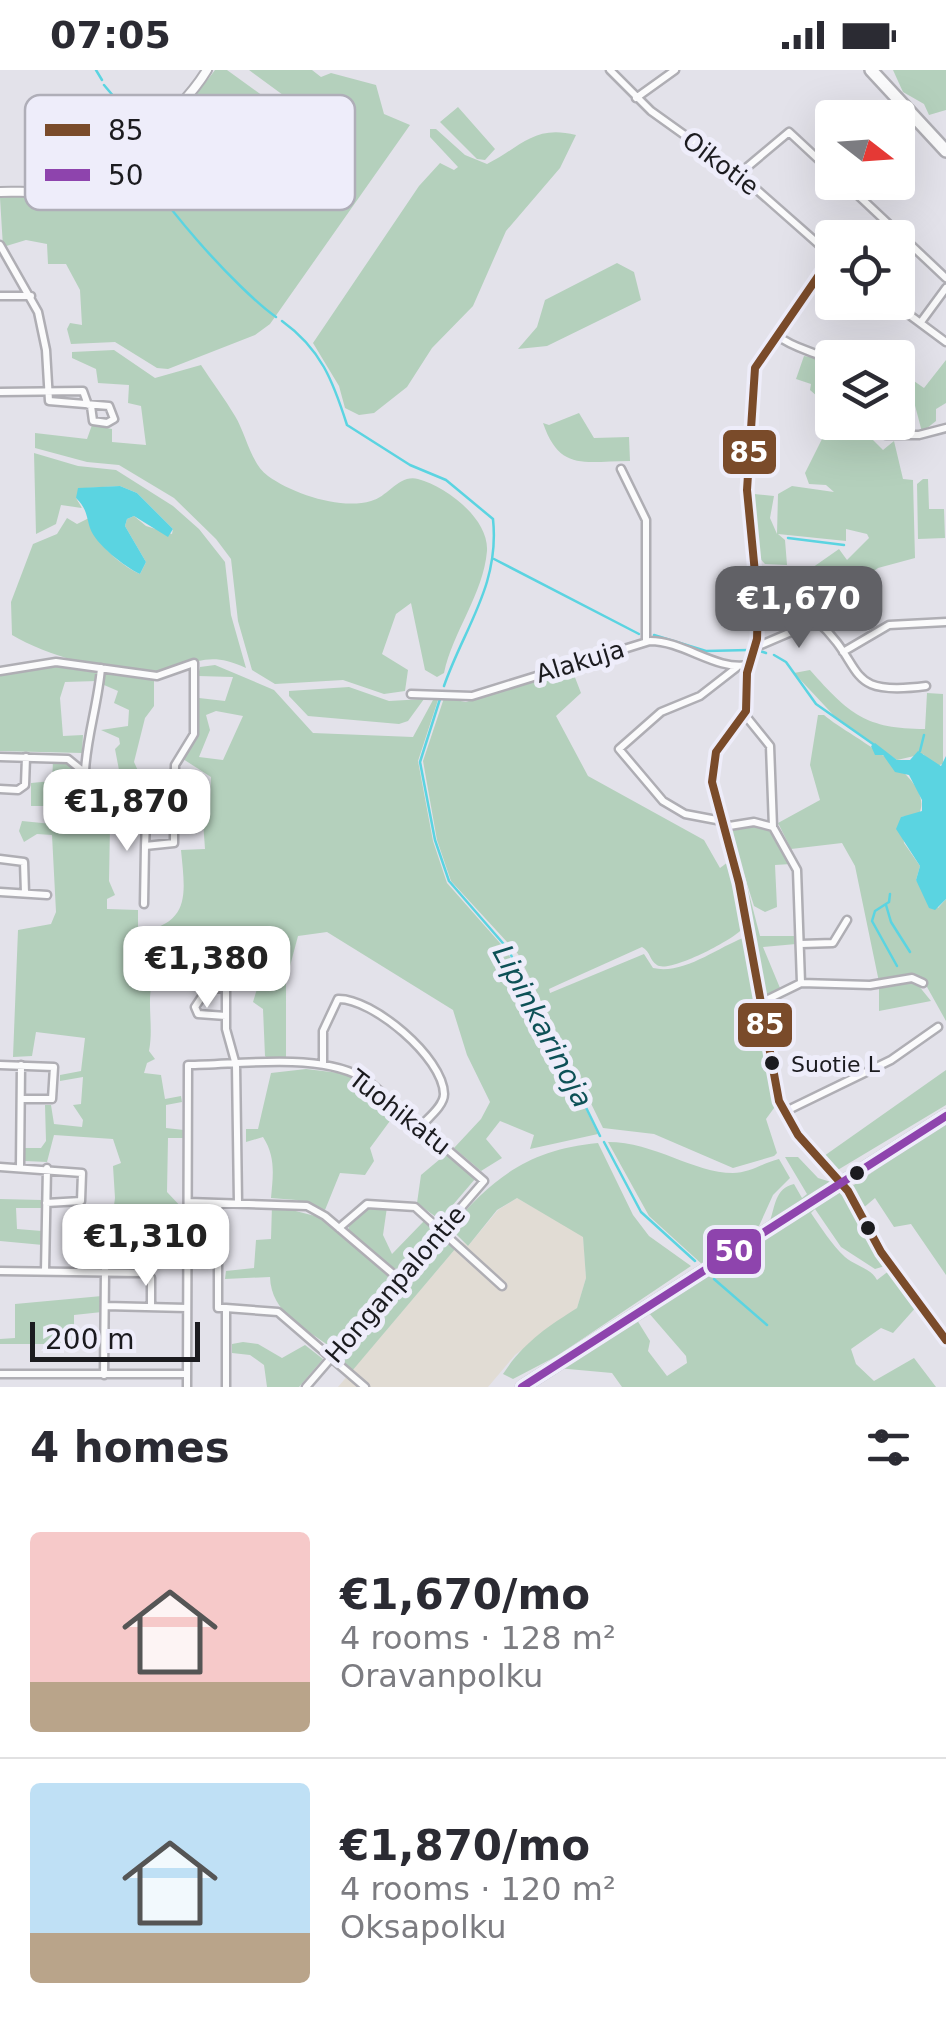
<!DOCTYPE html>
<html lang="en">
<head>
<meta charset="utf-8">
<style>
	:root { --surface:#fff; --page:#f7f7f7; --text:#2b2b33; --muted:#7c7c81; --line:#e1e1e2; --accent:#616166 }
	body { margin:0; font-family:"DejaVu Sans",sans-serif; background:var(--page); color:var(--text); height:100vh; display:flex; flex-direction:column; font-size:38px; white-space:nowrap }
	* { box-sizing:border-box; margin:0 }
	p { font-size:32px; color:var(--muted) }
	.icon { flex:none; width:55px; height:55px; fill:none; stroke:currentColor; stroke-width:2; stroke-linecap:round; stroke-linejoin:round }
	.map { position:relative; height:1317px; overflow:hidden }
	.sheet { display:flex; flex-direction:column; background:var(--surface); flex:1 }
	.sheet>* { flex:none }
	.needle { width:65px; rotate:107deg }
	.controls { position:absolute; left:815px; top:30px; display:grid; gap:20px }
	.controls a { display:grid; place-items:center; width:100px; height:100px; border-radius:10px; background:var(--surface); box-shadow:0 10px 40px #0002; font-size:50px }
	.scale { position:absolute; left:30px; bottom:25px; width:170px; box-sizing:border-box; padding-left:10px; border:5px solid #1b1b1f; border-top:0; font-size:28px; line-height:35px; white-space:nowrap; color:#1b1b1f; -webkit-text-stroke:8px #eeedfa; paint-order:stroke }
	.price { position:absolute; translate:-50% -85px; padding:0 22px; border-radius:20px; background:#fff; color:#222; font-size:32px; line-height:65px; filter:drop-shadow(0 2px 5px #0008) }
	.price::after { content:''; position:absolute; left:50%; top:60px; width:30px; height:22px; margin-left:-15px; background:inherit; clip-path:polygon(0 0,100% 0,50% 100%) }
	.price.selected { background:var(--accent); color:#fff }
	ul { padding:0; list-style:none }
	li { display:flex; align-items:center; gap:30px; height:250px; padding:0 30px }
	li+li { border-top:2px solid var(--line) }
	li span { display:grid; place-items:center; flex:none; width:280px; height:200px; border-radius:10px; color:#555 }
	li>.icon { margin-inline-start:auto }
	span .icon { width:120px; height:120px; fill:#fffc; stroke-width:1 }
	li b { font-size:42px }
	h2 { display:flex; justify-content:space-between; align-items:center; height:120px; padding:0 30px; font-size:42px }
	.status { display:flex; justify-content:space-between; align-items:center; height:70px; padding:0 50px; background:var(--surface); direction:ltr }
	.status svg { height:28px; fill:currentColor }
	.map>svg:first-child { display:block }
	.industrial { fill:#e1dcd4 }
	.green { fill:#b4d0bc; fill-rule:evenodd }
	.water { fill:#5bd4e1 }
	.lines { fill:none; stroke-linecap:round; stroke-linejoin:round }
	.stream { stroke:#5bd4e1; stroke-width:2.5 }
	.minor-casing { stroke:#afaeb4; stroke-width:11 }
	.tertiary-casing { stroke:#afaeb4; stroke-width:12 }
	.primary-casing { stroke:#afaeb4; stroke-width:15 }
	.trunk-casing { stroke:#afaeb4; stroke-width:16 }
	.minor { stroke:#fbfbfc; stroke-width:6 }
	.tertiary { stroke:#fbfbfc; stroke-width:8 }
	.primary { stroke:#fbfbfc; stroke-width:10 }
	.trunk { stroke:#fbfbfc; stroke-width:11 }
	.bus-1-casing { stroke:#eeedfa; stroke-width:15 }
	.bus-2-casing { stroke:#eeedfa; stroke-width:15 }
	.bus-1 { stroke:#7a4b2a; stroke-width:8 }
	.bus-2 { stroke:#8e44ad; stroke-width:8 }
	.bus-dot { fill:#1b1b1f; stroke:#eeedfa; stroke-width:4 }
	.labels { text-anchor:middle; stroke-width:10; stroke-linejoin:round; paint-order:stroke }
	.bus-label { font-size:22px; fill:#1b1b1f; stroke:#eeedfa; text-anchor:start }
	.street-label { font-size:25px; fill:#1b1b1f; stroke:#eeedfa }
	.water-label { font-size:28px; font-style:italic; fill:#0d5157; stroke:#eeedfa }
	.key { fill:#eeedfa; stroke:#afaeb8; stroke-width:2.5 }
	.key-label { font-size:28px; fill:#1b1b1f }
	.line-badge { stroke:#eeedfa; stroke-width:4 }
	.badge-label { font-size:28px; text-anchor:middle; font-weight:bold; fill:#fff }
</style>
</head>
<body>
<div class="status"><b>07:05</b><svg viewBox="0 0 49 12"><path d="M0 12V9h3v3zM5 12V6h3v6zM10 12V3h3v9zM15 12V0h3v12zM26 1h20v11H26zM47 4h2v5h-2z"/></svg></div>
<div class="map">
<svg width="946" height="1317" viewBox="0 0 946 1317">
	<rect width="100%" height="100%" fill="#e3e2ea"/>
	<path class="industrial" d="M517 1128 583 1166 586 1208 577 1238 515 1285 488 1317H338L456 1178 463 1172 468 1176 498 1140Z"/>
	<path class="green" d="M215 0H227L306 57 315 69 323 66 324 55 249 0H312L321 7 331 3 376 15 384 44 410 55 270 254 255 265 168 299 157 298 115 272 71 274 67 259 70 253 82 255 80 220 66 194H48L47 174 26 170 3 177 0 128C18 125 37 127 55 123 118 109 178 50 215 0Z
		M893 0H946V40L929 45 924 34 903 22Z
		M458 37 495 79 485 90 477 89 440 52Z
		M430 59H436L465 85 487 94C521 77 534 54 576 65L560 98 506 161 473 236 432 278 407 317 374 343 359 345 345 338 339 316 313 273 419 116 440 93 454 100 458 97 430 67Z
		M617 193 634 202 641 230 547 276 518 279 537 257 545 230Z
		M114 280 155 308 201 295C212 312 225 329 235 346 246 364 251 394 268 406 293 424 341 440 371 431 388 427 399 404 418 409 447 417 489 449 487 481 483 525 453 561 444 603L437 607 425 600 411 533 396 544 382 584 408 600 405 621 384 624 343 610 275 614 252 600 238 551 231 489 216 469 174 428 119 395 87 392 35 378V363L87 369 92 355 112 359V372L146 375 141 336 128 333 129 315 98 313 96 299 72 288V282Z
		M804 286 821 289 832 300V337L816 343 818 327 810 320 811 314 796 309Z
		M946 290V333L936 339V351L922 362 913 328 898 327V300L924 318Z
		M579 343 594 368 629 367 630 391C584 391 560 402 543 353L549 355Z
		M839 352 864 353V361L883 380 894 371 903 409 913 410 915 488 878 498 824 538 817 532 823 528 809 500 839 479 847 490 869 468 867 464 846 459V471L778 464 785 470 787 495 765 494 757 485 754 424 774 426 770 448 777 464 778 424 792 416 834 422 826 415 809 414 805 403 822 369Z
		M34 383 78 396 116 400 173 436 199 459 225 492 231 545 246 598C200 576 190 602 147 603 108 603 46 585 12 565L11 532 33 474 57 464 67 448 77 454 89 448C91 470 120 495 140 504L146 492 125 456 127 449 134 446 146 456 172 464 173 459 137 423 120 416 86 418 76 428 82 438 61 435 56 454 36 464Z
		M923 409H928L929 439H944L945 468 918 469 917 414Z
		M215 595 274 620 313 663 413 667 433 630H438L418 691 433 771 447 813 507 881 598 1064 530 1079 534 1065 500 1051 486 1069 502 1088 481 1101 454 1078 481 1049 490 1032 467 985 453 940 327 862 298 866 286 911V990L270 991 265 986 263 939 253 932 260 909 247 911 240 904 244 893H256L265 884 260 875C231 866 218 859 198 884L175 863C168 877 157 892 153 908 146 932 154 956 149 981L155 989 147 993 144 1003 161 1005 165 1029 181 1026 182 1032 166 1035V1058L184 1060V1068H168L167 1122 183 1139 182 1171 168 1163 119 1175 75 1172 76 1166 110 1165 115 1128 113 1096 121 1093 113 1069 54 1065 47 1092 25 1091 23 1078H41L46 1071 45 1035H51L54 1054 82 1057 83 1050 73 1035 81 1034 83 1007 60 1011V1005L81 1001 85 968 36 962 32 986 13 987 18 860 51 854 56 842 52 765 37 764 24 772 19 761 22 751 52 754V736H31V713L52 711 53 692 65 693 143 755V760L110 755 109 811 115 825 107 829V839L138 840V862C192 854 185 823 181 780L205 779 202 737 210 735 211 707 183 689 197 667 199 628 225 631 233 607 198 606 200 597ZM216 641 243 646 223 690 199 687 210 660 206 645Z
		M57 597 99 603 97 611 65 612 60 628 63 666 83 665 82 683 0 681V604Z
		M571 597 581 623 556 646 588 706 704 770 720 798 728 792 743 858C735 869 669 904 657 895 649 890 651 882 642 877L562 913 549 919 550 923 644 884 653 898C683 905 717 878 743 868L777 1034 766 1049 777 1083 774 1086 733 1098 654 1064 603 1058 518 884 451 811 437 770 423 691 444 628 466 632Z
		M810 600C849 644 866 659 925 659L927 623 943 624V694L936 696 923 684 897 690 839 651 794 603Z
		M103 603 154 610V636L145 648 134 692 144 714 138 717 136 735 151 750 101 714 103 708 116 711 119 700 115 679 120 674 119 668 101 660 128 656 129 640 114 633 118 621 104 615Z
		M349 617 389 631 424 629 408 651 399 654 308 646 289 626V621Z
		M818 645H824C848 666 937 707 919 744L901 747 904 773 920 796 916 810 938 838 946 829V951L922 908 879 912 855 796 842 773 791 779 778 753 820 730 810 695Z
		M746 755 772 760 791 794 775 795 777 837 765 842 754 836 743 801 760 866H796V874L763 877 780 918 766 925 729 766 732 758Z
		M914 910 931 931 879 941V916Z
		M306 999 348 1004 398 1040 370 1078 374 1091 365 1105 340 1103 325 1140 296 1130 271 1128C273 1106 276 1087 263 1067L246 1072V1059H258L271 1003Z
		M946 1000V1035L836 1101 824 1086Z
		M946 1051V1205L911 1154 894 1157 875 1128 862 1139 851 1117Z
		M608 1072C654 1072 694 1103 733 1103 749 1103 763 1093 779 1089L790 1108 773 1125 759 1156 704 1196 649 1146Z
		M598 1073 633 1145 649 1166 691 1196 557 1286 513 1309 503 1304C523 1273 547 1257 577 1238L586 1208 583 1167 517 1128 497 1140 468 1176 450 1158C494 1107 528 1080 598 1073Z
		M446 1084 475 1109 440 1150 417 1133 421 1105Z
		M785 1087H798L818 1108 831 1112 770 1151C775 1137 775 1118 794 1114L802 1128 807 1124Z
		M839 1120 845 1122 885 1196 875 1199 841 1177 815 1139 811 1143C820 1156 832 1175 845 1187 855 1196 871 1198 877 1210L890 1200 918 1235 893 1263 881 1258 851 1279 856 1294 874 1311 914 1288 936 1317H622L612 1303 557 1298ZM648 1242 686 1286 687 1293 667 1306 648 1281 650 1271 637 1250Z
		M0 1129 42 1130V1138H16L17 1159 42 1161 43 1175 0 1171Z
		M272 1135 323 1148 392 1210 332 1278C305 1258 271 1243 270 1207L225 1209 226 1201 254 1198 256 1170 271 1169Z
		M373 1135 387 1137 383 1165 392 1184 424 1151 434 1158 400 1198 394 1199 348 1161 350 1150Z
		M441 1168 456 1178 352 1301 340 1288 345 1280Z
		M102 1226V1242L74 1245V1274H0V1269L15 1268V1234Z
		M243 1272 258 1274 282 1288 305 1275 323 1289 299 1317H267L264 1295 250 1285 232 1283V1274Z"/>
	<path class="water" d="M120 416 137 423 173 459 168 467 134 446 127 449 125 456 146 492 140 504C125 497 95 474 90 458 86 445 87 439 76 428L78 418Z
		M875 673 897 690H910L918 681 941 696 946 686V829L935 840 929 838 916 810 920 796 896 759 901 747 922 741V730L909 705 895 702 883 685H875L871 676Z"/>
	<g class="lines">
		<path class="stream" d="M96 0 102 10
			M104 15 120 34 132 70
			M136 81C149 123 239 221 276 247
			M282 251C321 279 333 311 347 355L410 395 446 410 493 449C500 515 464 558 444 616
			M788 468 844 475
			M494 489 639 564
			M654 565 706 581 749 580
			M760 581 766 583
			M774 585 786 592 816 634 873 674
			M440 629 420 692 435 770 449 811 508 879 600 1066
			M920 681 924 665
			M890 824 889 832 875 841 872 851 897 896
			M886 835 891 852 910 882
			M604 1072 641 1142 695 1191
			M714 1209 767 1255"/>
		<defs>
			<path id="minor" d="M610 0 651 41 739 104 832 186
				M636 28 675 0
				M739 104 789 62 832 102
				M844 112 946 208
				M0 175 38 242 46 280 49 331 109 336 114 349 107 353 93 351 91 336
				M832 186 755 298 747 420 758 534 757 569 747 603 746 641 716 682 712 712 739 813 779 1031 798 1065 848 1121 881 1182 946 1270
				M0 226H31
				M892 232 946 272
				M921 252 946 218
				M778 266C797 281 820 281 832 294
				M0 322 83 321 88 335
				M886 365H919L946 358
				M621 399 646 450V571
				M756 577 817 551C868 597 841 627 926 616
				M843 582 889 555 946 552
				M0 601 56 592 157 606 194 593V664L175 695 174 754 146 753 68 689 0 687
				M411 624 472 626 650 571C684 571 716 601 748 595
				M745 645 770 676 773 757
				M85 701C87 665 98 634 101 598
				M0 719 18 720 25 715 26 687
				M722 751 685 744 663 731 619 679 661 642 700 626 736 598
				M723 757 754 752 773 757 797 800 801 913 762 932
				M145 776 146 753
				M0 789 24 792 25 823
				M0 822 47 825
				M144 834 145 776 174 773V754
				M801 874 833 873 847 850
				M226 886V959L236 995 238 1133
				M801 913 870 915 912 908 923 913
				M225 917 207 919 195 937 198 944 226 946
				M323 994V961L338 929C372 928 443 987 444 1024 444 1036 428 1048 421 1056
				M0 995 54 997 52 1029H21
				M784 1042 891 990 938 957
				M0 1097 82 1103 81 1131 46 1133
				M20 1097 21 995
				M188 1132 307 1136 325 1146 399 1209
				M218 1133V1238H226
				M339 1158 367 1134 415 1137 502 1216
				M0 1201 144 1203 151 1208V1237
				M45 1201 47 1098
				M105 1236 187 1238
				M0 1304H187
				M104 1305 105 1201
				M187 1317 188 995C240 995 324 981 368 1011L484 1111 306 1317
				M226 1317V1238L278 1242 365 1317"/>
			<path id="tertiary" d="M0 122C15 121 32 123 47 121 101 113 180 45 207 0"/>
			<path id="primary" d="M522 1317 946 1046"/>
			<path id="trunk" d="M871 0 946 81"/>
		</defs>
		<use href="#minor" class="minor-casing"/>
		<use href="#tertiary" class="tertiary-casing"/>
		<use href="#primary" class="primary-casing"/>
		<use href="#trunk" class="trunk-casing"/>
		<use href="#minor" class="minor"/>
		<use href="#tertiary" class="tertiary"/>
		<use href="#primary" class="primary"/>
		<use href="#trunk" class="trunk"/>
		<defs>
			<path id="bus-1" d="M832 186 755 298 747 420 758 534 757 569 747 603 746 641 716 682 712 712 739 813 779 1031 798 1065 848 1121 881 1182 946 1270"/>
			<path id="bus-2" d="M522 1317 946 1046"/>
		</defs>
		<use href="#bus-1" class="bus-1-casing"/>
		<use href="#bus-2" class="bus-2-casing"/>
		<use href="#bus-1" class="bus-1"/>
		<use href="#bus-2" class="bus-2"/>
	</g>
	<g class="bus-dot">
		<circle cx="772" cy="993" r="9"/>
		<circle cx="857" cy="1103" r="9"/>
		<circle cx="868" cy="1158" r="9"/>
	</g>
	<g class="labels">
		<g class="bus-label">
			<text x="791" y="1002">Suotie L</text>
		</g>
		<g class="street-label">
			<text transform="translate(721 93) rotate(37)" y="9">Oikotie</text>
			<text transform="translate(580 591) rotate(-17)" y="9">Alakuja</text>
			<text transform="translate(400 1042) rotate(38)" y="9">Tuohikatu</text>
			<text transform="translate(395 1214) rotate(-49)" y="9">Honganpalontie</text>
		</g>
		<g class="water-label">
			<text transform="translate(543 956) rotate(62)" y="10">Lipinkarinoja</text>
		</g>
	</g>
	<rect x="25" y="25" width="330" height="115" rx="15" class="key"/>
	<rect x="45" y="54" width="45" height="12" fill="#7a4b2a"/>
	<rect x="45" y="99" width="45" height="12" fill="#8e44ad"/>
	<g class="key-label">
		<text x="108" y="70">85</text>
		<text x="108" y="115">50</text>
	</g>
	<g class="line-badge">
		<rect x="721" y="358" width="57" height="48" rx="10" fill="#7a4b2a"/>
		<rect x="736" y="931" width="58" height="48" rx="10" fill="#7a4b2a"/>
		<rect x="705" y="1157" width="58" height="49" rx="10" fill="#8e44ad"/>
	</g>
	<g class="badge-label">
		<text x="749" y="392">85</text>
		<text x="765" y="964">85</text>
		<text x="734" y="1191">50</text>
	</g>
</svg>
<div class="controls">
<a><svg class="needle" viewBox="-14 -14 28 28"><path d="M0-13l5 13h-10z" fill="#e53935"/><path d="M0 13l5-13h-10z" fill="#7c7c81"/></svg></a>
<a><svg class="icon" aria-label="locate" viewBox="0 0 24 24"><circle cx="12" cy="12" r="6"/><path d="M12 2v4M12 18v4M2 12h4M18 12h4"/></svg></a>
<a><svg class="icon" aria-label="layers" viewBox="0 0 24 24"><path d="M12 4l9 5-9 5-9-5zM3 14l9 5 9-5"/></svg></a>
</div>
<div class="scale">200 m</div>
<b class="price selected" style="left:799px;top:581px">€1,670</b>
<b class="price" style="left:127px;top:784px">€1,870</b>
<b class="price" style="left:207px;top:941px">€1,380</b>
<b class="price" style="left:146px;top:1219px">€1,310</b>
</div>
<section class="sheet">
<h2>4 homes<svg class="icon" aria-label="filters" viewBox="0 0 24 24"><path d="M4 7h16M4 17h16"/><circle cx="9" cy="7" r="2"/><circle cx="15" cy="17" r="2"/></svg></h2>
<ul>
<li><span style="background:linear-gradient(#f6c9c9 75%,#b9a48a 0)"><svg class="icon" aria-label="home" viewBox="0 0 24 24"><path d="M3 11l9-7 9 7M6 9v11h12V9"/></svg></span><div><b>€1,670/mo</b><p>4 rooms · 128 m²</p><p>Oravanpolku</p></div></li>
<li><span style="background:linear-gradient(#bfe0f5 75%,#b9a48a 0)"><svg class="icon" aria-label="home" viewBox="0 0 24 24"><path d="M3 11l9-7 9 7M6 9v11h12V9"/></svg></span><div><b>€1,870/mo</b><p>4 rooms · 120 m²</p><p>Oksapolku</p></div></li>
</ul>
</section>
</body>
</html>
